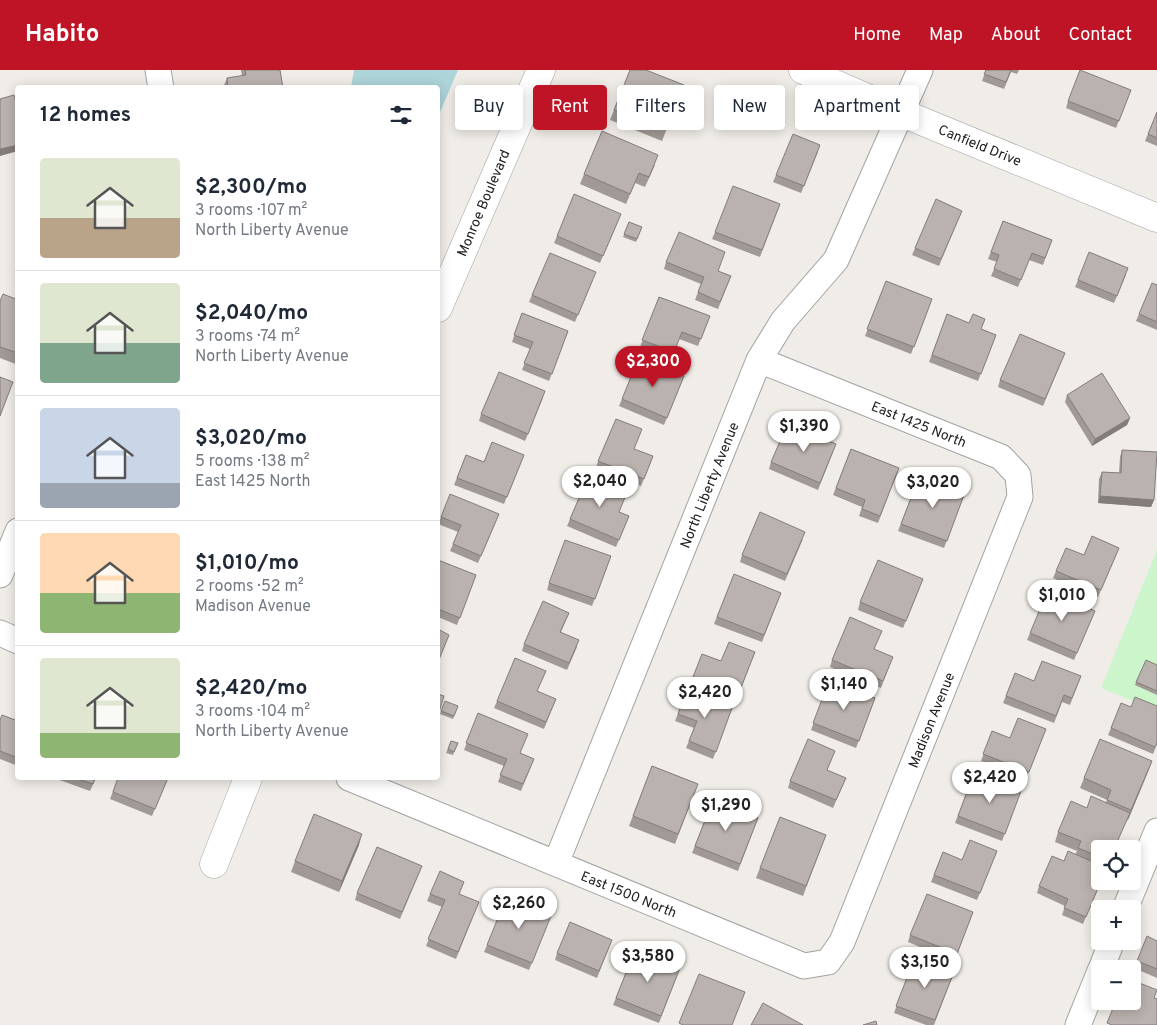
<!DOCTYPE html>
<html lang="en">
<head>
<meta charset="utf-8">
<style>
	:root { --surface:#fff; --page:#f2f2f3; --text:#1f2937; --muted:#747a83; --line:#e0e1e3; --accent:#be1426 }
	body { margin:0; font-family:Overpass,sans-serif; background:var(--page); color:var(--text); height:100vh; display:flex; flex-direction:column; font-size:19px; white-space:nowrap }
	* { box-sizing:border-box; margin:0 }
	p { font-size:16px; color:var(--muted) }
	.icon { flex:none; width:28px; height:28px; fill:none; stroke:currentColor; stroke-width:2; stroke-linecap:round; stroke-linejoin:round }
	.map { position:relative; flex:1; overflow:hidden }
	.panel { position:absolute; left:15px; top:15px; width:425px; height:695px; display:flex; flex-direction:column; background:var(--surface); border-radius:5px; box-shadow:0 2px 12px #0003 }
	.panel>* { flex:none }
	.top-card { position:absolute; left:455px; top:15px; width:475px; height:45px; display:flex; gap:10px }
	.buttons { position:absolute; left:1091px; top:770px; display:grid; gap:10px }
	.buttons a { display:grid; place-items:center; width:50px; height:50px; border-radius:5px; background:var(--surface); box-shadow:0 2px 12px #0003; font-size:25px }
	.price { position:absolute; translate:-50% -42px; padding:0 11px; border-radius:18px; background:#fff; color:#222; font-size:16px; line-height:32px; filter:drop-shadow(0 1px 2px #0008) }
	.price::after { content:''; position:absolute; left:50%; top:30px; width:15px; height:11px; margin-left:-8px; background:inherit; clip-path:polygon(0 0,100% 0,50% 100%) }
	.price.selected { background:var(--accent); color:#fff }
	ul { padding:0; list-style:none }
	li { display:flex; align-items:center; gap:15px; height:125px; padding:0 25px }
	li+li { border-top:1px solid var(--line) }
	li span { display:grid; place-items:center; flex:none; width:140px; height:100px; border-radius:5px; color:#555 }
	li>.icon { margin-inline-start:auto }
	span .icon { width:60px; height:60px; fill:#fffc; stroke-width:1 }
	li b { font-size:21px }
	h2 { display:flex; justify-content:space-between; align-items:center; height:60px; padding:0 25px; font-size:21px }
	.chip { padding:0 18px; border-radius:5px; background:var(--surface); box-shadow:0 2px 12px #0003; font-size:18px; line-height:45px }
	.chip.selected { background:var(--accent); color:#fff }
	header { display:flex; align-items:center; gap:30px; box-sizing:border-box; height:70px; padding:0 25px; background:var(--accent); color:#fff }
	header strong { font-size:24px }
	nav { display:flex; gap:28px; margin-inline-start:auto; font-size:18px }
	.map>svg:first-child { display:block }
	.park { fill:#ccf5cb }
	.water { fill:#add4d9 }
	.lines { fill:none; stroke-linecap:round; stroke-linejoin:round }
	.minor-casing { stroke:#a2a2a2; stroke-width:27 }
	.tertiary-casing { stroke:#a2a2a2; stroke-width:29 }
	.minor { stroke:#fff; stroke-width:25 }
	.tertiary { stroke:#fff; stroke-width:28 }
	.wall { fill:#a09996 }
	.shaded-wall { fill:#827d7a }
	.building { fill:#bab2ae; stroke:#827d7a }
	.labels { text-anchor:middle; stroke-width:4; stroke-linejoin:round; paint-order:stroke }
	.street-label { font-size:14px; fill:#212121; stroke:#fff }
</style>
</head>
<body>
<header>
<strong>Habito</strong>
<nav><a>Home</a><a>Map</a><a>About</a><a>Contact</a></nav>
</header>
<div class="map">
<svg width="1157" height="955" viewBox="0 0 1157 955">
	<rect width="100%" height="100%" fill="#f0ede8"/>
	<path class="park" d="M1157 480V641L1101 618Z"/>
	<path class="water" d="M354 0H458L438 47V18L351 17Z"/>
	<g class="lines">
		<defs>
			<path id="minor" d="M158 0 161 18
				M0 505 18 461
				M0 563 18 571
				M349 708 804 896 828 892 842 872 1020 427 1018 405 1001 387 759 290
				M556 793 759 290 783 251 836 190 920 0
				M1125 839 1157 761
				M1101 899 1112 871
				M1078 955 1100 901"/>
			<path id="tertiary" d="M803 0 902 43 1157 148
				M438 238 541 0
				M214 794 248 708"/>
		</defs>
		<use href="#minor" class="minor-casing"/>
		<use href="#tertiary" class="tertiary-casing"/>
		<use href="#minor" class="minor"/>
		<use href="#tertiary" class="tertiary"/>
	</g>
	<path class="wall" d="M241 0H280L283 18H224V15L227 8 242 6Z
		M630 0 684 15 662 71 610 50Z
		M986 0H1019L1017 4 1011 2 1004 19 982 11Z
		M1131 20 1116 58 1066 38 1068 31Z
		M1157 42V76L1145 71Z
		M818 82 801 123 773 112 776 105Z
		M655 95 645 117 635 113 626 134 580 114 584 104Z
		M780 134 760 187 712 169 715 162Z
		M959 148 939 196 912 185 915 178Z
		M618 151 600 193 554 173 557 166Z
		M1003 151 1052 170 1043 195 1029 190 1018 217 991 206 997 192 988 189Z
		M629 152 642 157 636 172 623 167Z
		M666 192 718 201 731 206 718 239 695 230 701 214 664 199Z
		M1126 205 1114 233 1075 217 1078 210Z
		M593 209 575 252 529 232 532 225Z
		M886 211 932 229 911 284 865 266Z
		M1157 215V260L1136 251 1139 244Z
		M659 227 710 246 698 276 679 269 672 289 640 277Z
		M18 230V295L0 288V231Z
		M522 243 568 261 549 311 522 300 530 279 512 272Z
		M947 244 996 265 978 311 929 292Z
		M1062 290 1043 336 998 317 1000 310Z
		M684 306 664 355 619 336 622 329Z
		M1067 325 1130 348 1127 355 1092 376 1065 332Z
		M543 328 525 371 479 351 481 344Z
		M836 374 818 420 769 399 771 392Z
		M851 379 899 398 878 453 859 446 862 437 833 425Z
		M1122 380 1154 430 1151 437 1098 433 1099 409 1102 402 1119 403 1120 387Z
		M466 385 484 392 524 385 504 434 454 415Z
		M653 386 641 416 596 398 598 391Z
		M580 405 619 442 629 446 616 477 567 456 579 428 573 425Z
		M919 407 964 425 944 478 898 461Z
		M499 444 478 493 450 481 458 462 438 454 441 447Z
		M803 469 785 511 740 492 742 485Z
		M1119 478 1098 527 1053 508 1056 501 1084 485Z
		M611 486 592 536 547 520 549 513Z
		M438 490 476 505 457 555 438 547Z
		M734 504 781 523 762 572 714 554Z
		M923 509 903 558 858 540 860 532Z
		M1095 541 1074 590 1027 570 1030 563Z
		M569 543 561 562 577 577 567 600 522 581 524 574Z
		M755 582 736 632 691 614 702 584 721 591Z
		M832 590 890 594 881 618 830 597Z
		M1157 595V625L1135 615 1136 612Z
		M1015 603 1034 611 1081 606 1070 635 1062 632 1054 653 1003 633Z
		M829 611 875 628 856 678 811 660Z
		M687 620 732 638 713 689 686 678 694 658 675 651Z
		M556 629 544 659 494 638 497 631Z
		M458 636 453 649 440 644 441 641Z
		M1157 636V674L1153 684 1108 665 1111 658 1131 637Z
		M478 643 520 683 534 689 521 721 498 712 504 696 464 680Z
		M0 650 18 651V696L0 689Z
		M1046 659 1026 709 981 691 992 661 1010 668Z
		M451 671 458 673 453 685 446 683Z
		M1152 691 1128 750H1127L1100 779V811H1101L1083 854 1062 845 1065 836 1037 823 1039 816 1064 791 1075 785 1077 781 1055 772 1058 762 1087 738 1106 732 1107 730 1080 718 1084 708Z
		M652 696 698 714 675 774 629 756Z
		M827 700 843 715 833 738 788 718 790 711Z
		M974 703 1021 721 1002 771 955 753Z
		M54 708H96L90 721Z
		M118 708H168L152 746 110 729Z
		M713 730 758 748 738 801 692 783Z
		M780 747 826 765 803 826 756 808Z
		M359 775 339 822 291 802 295 791Z
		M997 781 977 830 931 812 943 782 962 790Z
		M422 796 400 849 355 830 357 823Z
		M430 824H460L476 839 456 889 426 876 442 837 427 831Z
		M973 842 954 891 908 872 910 865Z
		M548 853 529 900 484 882 487 875Z
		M612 870 597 908 555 890 557 883Z
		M1157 871V908L1134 898 1137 891Z
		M635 880 680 898 659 953 613 935Z
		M915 887 954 902 934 955H926L894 943Z"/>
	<path class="shaded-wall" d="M18 75V81L0 86V79Z
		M1130 348 1127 355 1092 376 1095 369Z
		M1100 426 1154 430 1151 437 1098 433Z
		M1152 691 1148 702 1128 750 1131 740Z
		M362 764 359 775 339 822 342 811Z"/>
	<path class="building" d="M245 0H280L283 18H228L227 8 246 5Z
		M630 0H646L684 15 666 60 614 40Z
		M986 0H1011L1006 12 984 4Z
		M1080 0 1131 20 1119 51 1068 31Z
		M14 25 18 38V75L0 79V29Z
		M1157 42V68L1148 64Z
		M602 61 658 85 649 107 639 103 630 124 584 104Z
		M793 64 820 75 804 116 776 105Z
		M733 116 780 134 762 180 715 162Z
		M574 124 621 144 603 186 557 166Z
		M936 129 962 141 941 189 915 178Z
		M1003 151 1052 170 1045 188 1032 183 1021 210 994 199 999 185 991 182Z
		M629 152 642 157 637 169 624 164Z
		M679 162 725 182 718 201 731 206 720 232 698 222 704 207 666 192Z
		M1089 182 1128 198 1117 226 1078 210Z
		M550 183 596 202 578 245 532 225Z
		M886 211 932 229 914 277 867 259Z
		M1152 213 1157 215V252L1139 244Z
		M3 224 18 230V283L0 277V231Z
		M659 227 710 246 701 269 682 262 674 282 642 270Z
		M522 243 568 261 552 304 524 293 533 272 514 265Z
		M947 244 969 253 973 244 985 249 981 259 996 265 981 304 932 285Z
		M1020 264 1065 283 1045 329 1000 310Z
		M639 287 684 306 667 348 622 329Z
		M499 302 545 321 528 364 481 344Z
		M1102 303 1130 348 1095 369 1067 325Z
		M0 307 13 312 0 346Z
		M616 349 642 359 634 379 653 386 644 409 598 391Z
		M788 353 836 374 820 413 771 392Z
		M492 372 524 385 507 427 457 408 466 385 484 392Z
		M851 379 899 398 880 446 862 439 865 430 836 418Z
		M1122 380 1157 382 1154 430 1100 426 1102 402 1121 403Z
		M580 405 626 425 619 442 629 446 619 470 570 449 582 421 575 418Z
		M919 407 964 425 947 471 901 454Z
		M450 424 499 444 481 486 453 474 461 455 441 447Z
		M760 442 805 462 787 504 742 485Z
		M1092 466 1119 478 1101 520 1056 501 1066 478 1084 485Z
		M565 470 611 486 595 529 549 513Z
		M438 490 476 505 460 548 438 539Z
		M878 490 923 509 906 551 860 532Z
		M734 504 781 523 764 565 717 547Z
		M1048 520 1095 541 1077 583 1030 563Z
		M543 531 569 543 560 562 579 570 569 593 524 574Z
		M850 547 882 561 874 579 893 587 883 611 832 590Z
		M438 559 449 565 438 592Z
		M729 572 755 582 738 625 693 607 702 584 721 591Z
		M515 588 546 601 537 621 556 629 546 652 497 631Z
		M1146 590 1157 595V621L1136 612Z
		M1042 591 1081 606 1072 628 1064 625 1056 646 1006 626 1015 603 1034 611Z
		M829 611 875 628 859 671 813 653Z
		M687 620 732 638 716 682 689 671 697 651 678 644Z
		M438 624 444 626 438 645Z
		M1135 627 1157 636V673L1155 677 1111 658 1121 633 1131 637Z
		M445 631 458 636 454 646 441 641Z
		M478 643 528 664 520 683 534 689 523 714 500 705 507 689 466 673Z
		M2 645 18 651V688L0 681V650Z
		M1018 648 1046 659 1029 702 983 684 992 661 1010 668Z
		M808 669 835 681 827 700 846 708 836 730 790 711Z
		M1100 669 1152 691 1131 740 1107 730 1111 720 1084 708Z
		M451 671 458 673 454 682 448 679Z
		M652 696 698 714 678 764 633 746Z
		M974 703 1021 721 1005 764 958 746Z
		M75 708H95L93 714Z
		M118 708H168L155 739 113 722Z
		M1091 726 1130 743 1114 779H1100V787L1078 778 1081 771 1058 762 1071 731 1087 738Z
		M713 730 758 748 740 794 695 776Z
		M314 744 362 764 342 811 295 791Z
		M780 747 826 765 806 816 760 798Z
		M970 770 997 781 980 823 934 805 943 782 962 790Z
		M377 777 422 796 402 842 357 823Z
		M1068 781 1100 795V811H1101L1086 847 1064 838 1068 829 1039 816 1052 786 1064 791Z
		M440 801 464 812 459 824 479 832 458 882 428 869 445 830 430 824Z
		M927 824 973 842 957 884 910 865Z
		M506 828 551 846 532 893 487 875Z
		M570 852 612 870 599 901 557 883Z
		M1147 866 1157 871V899L1137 891Z
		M635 880 680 898 661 946 616 928Z
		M915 887 954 902 935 950 896 936Z
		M699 904 745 922 732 955H683L679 953Z
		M1132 910 1157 920 1154 928 1157 929V955H1112L1107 953 1116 931H1132Z
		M763 933 803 955H751Z
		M876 951 877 955H863Z"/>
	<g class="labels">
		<g class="street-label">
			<text transform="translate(980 75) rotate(22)" y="5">Canfield Drive</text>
			<text transform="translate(483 133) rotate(-67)" y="5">Monroe Boulevard</text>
			<text transform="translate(919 354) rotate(22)" y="5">East 1425 North</text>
			<text transform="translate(709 415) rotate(-68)" y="5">North Liberty Avenue</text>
			<text transform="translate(931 650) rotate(-68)" y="5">Madison Avenue</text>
			<text transform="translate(629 824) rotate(22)" y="5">East 1500 North</text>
		</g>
	</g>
</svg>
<div class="buttons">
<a><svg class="icon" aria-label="locate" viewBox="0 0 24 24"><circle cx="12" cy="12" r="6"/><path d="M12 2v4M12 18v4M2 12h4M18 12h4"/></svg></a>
<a>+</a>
<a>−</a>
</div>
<b class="price selected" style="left:653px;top:318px">$2,300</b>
<b class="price" style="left:804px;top:383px">$1,390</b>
<b class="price" style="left:600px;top:438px">$2,040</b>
<b class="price" style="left:933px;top:439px">$3,020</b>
<b class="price" style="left:1062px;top:552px">$1,010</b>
<b class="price" style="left:844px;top:641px">$1,140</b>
<b class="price" style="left:705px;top:649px">$2,420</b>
<b class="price" style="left:990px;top:734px">$2,420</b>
<b class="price" style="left:726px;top:762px">$1,290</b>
<b class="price" style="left:519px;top:860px">$2,260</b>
<b class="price" style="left:648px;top:913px">$3,580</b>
<b class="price" style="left:925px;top:919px">$3,150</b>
<div class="top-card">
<a class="chip">Buy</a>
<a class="chip selected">Rent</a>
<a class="chip">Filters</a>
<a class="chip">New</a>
<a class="chip">Apartment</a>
</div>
<section class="panel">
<h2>12 homes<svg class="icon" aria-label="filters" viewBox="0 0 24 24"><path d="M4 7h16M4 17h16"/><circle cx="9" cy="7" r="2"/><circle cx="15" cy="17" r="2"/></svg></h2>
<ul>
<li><span style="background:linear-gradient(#dfe7d0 60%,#b9a48a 0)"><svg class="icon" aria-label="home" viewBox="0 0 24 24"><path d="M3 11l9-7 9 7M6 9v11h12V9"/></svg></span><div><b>$2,300/mo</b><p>3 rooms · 107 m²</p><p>North Liberty Avenue</p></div></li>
<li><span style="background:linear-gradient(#dfe7d0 60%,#7fa58c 0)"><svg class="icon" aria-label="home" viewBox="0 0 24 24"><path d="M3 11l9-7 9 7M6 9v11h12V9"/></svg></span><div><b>$2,040/mo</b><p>3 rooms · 74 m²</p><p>North Liberty Avenue</p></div></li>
<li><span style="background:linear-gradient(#c9d6e8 75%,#9aa5b1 0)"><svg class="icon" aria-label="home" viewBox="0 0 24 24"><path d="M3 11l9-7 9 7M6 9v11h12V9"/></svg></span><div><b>$3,020/mo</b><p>5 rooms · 138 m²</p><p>East 1425 North</p></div></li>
<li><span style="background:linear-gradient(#ffd9b3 60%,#8fb573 0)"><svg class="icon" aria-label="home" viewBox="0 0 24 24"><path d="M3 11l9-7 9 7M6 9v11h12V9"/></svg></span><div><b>$1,010/mo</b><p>2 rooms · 52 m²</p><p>Madison Avenue</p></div></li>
<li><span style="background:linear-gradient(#dfe7d0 75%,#8fb573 0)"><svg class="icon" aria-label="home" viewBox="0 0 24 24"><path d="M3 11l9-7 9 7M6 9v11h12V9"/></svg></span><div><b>$2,420/mo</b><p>3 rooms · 104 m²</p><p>North Liberty Avenue</p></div></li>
</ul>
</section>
</div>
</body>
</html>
